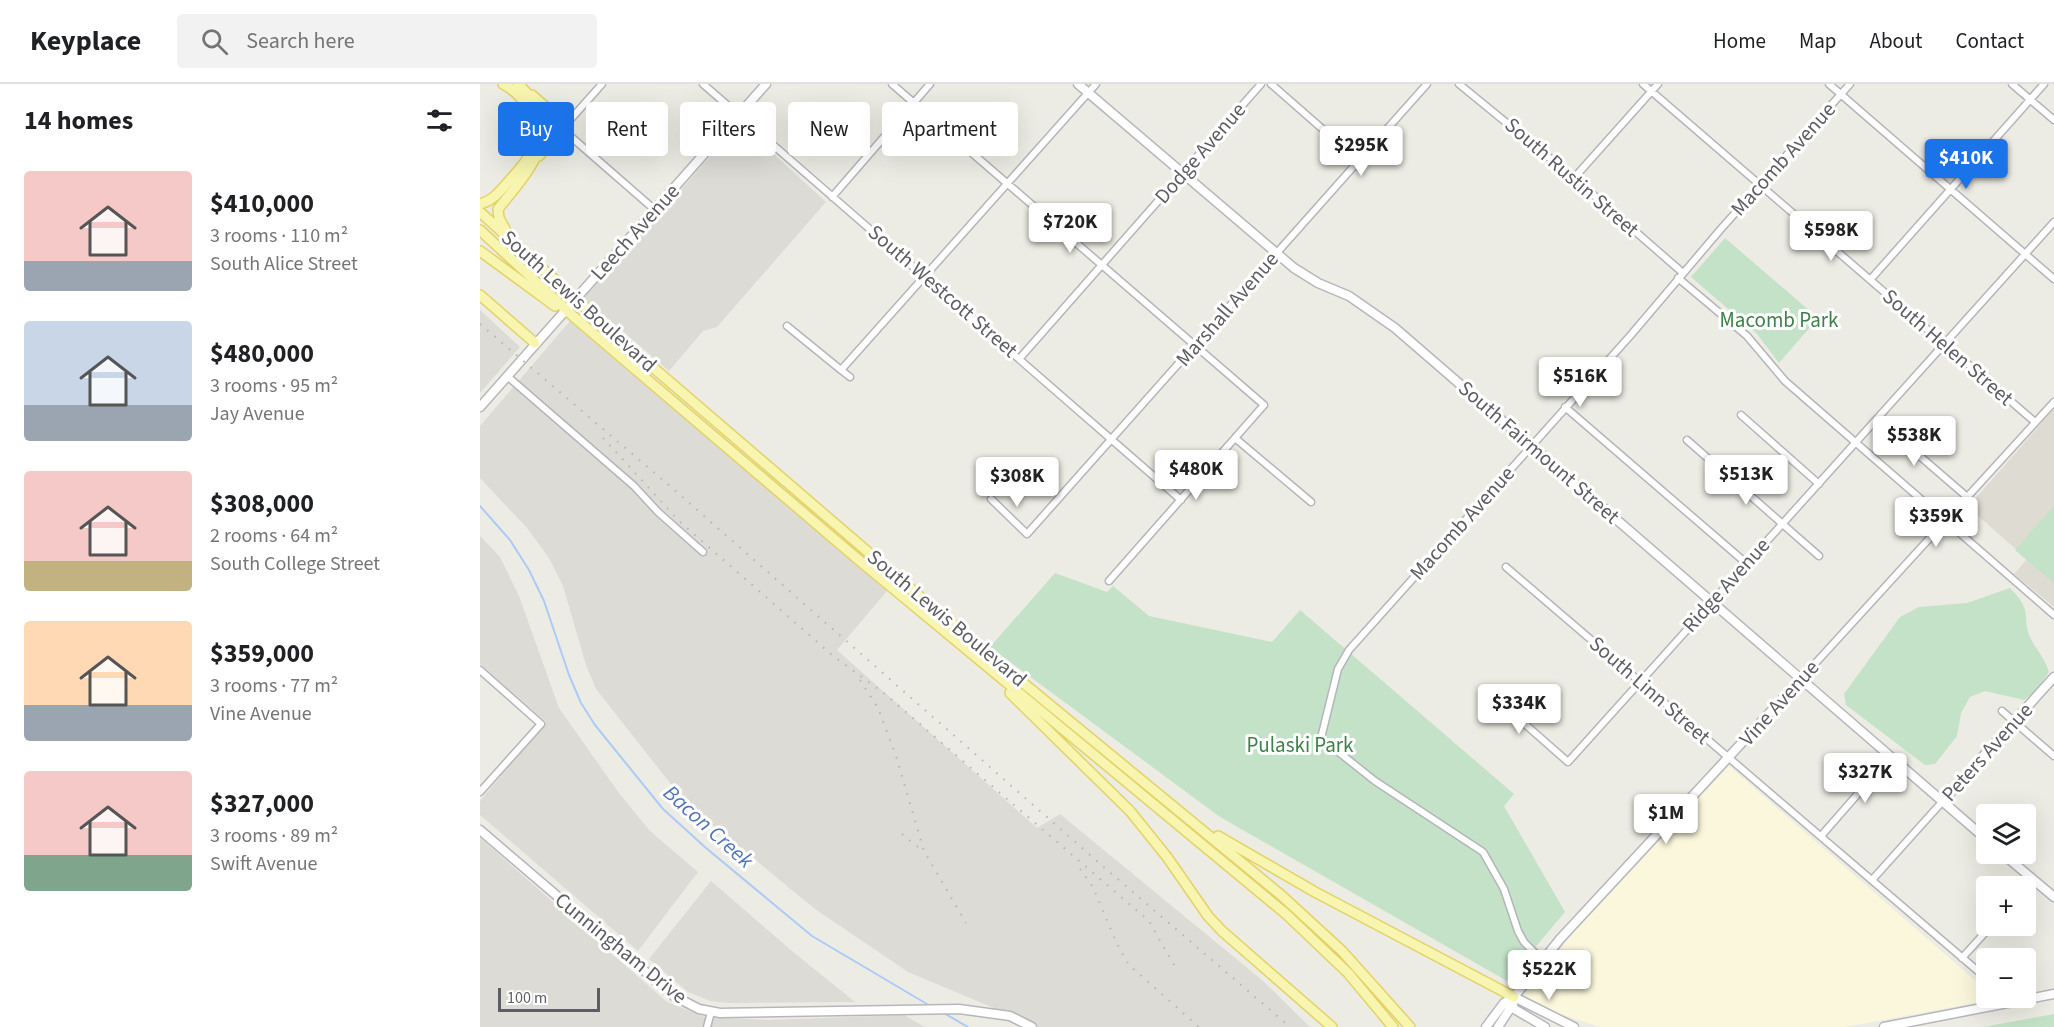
<!DOCTYPE html>
<html lang="en">
<head>
<meta charset="utf-8">
<style>
	:root { --surface:#fff; --page:#f2f2f2; --text:#202124; --muted:#757577; --line:#e0e0e0; --accent:#1a73e8 }
	body { margin:0; font-family:"Source Sans 3",sans-serif; background:var(--page); color:var(--text); height:100vh; display:flex; flex-direction:column; font-size:22px; white-space:nowrap }
	* { box-sizing:border-box; margin:0 }
	p { font-size:20px; color:var(--muted) }
	.icon { flex:none; width:33px; height:33px; fill:none; stroke:currentColor; stroke-width:2; stroke-linecap:round; stroke-linejoin:round }
	.map { position:relative; flex:1; overflow:hidden }
	.panel { display:flex; flex-direction:column; background:var(--surface); width:480px }
	.panel>* { flex:none }
	.hud { position:absolute; left:18px; top:18px; width:570px; height:54px; display:flex; gap:12px }
	.fabs { position:absolute; left:1496px; top:720px; display:grid; gap:12px }
	.fabs a { display:grid; place-items:center; width:60px; height:60px; border-radius:6px; background:var(--surface); box-shadow:0 6px 24px #0002; font-size:30px }
	.scale { position:absolute; left:18px; bottom:15px; width:102px; box-sizing:border-box; padding-left:6px; border:3px solid #5c5e63; border-top:0; font-size:16px; line-height:21px; white-space:nowrap; color:#5c5e63; -webkit-text-stroke:4px #fff; paint-order:stroke }
	.price { position:absolute; translate:-50% -51px; padding:0 14px; border-radius:6px; background:#fff; color:#222; font-size:20px; line-height:39px; filter:drop-shadow(0 2px 3px #0008) }
	.price::after { content:''; position:absolute; left:50%; top:36px; width:18px; height:14px; margin-left:-9px; background:inherit; clip-path:polygon(0 0,100% 0,50% 100%) }
	.price.on { background:var(--accent); color:#fff }
	ul { padding:0; list-style:none }
	li { display:flex; align-items:center; gap:18px; height:150px; padding:0 24px }
	li span { display:grid; place-items:center; flex:none; width:168px; height:120px; border-radius:6px; color:#555 }
	li>.icon { margin-inline-start:auto }
	span .icon { width:72px; height:72px; fill:#fffc; stroke-width:1 }
	li b { font-size:26px }
	h2 { display:flex; justify-content:space-between; align-items:center; height:72px; padding:0 24px; font-size:26px }
	.pill { padding:0 21px; border-radius:6px; background:var(--surface); box-shadow:0 6px 24px #0002; font-size:21px; line-height:54px }
	.pill.on { background:var(--accent); color:#fff }
	header { display:flex; align-items:center; gap:36px; box-sizing:border-box; height:84px; padding:0 30px; background:var(--surface); border-bottom:2px solid var(--line) }
	header strong { font-size:28px }
	nav { display:flex; gap:33px; margin-inline-start:auto; font-size:21px }
	.search { width:420px; height:54px; background:var(--page); display:flex; align-items:center; gap:15px; box-sizing:border-box; padding:0 21px; border-radius:6px; color:var(--muted); font-size:22px }
	main { display:flex; flex:1; min-height:0 }
	.map>svg:first-child { display:block }
	.commercial { fill:#faf7dc }
	.industrial { fill:#dcdbd6 }
	.education { fill:#dddbd2 }
	.green { fill:#c3e2c7 }
	.lines { fill:none; stroke-linecap:round; stroke-linejoin:round }
	.stream { stroke:#abcbf6; stroke-width:2 }
	.street-casing { stroke:#b4b5ba; stroke-width:9 }
	.secondary-casing { stroke:#b6b7bd; stroke-width:11 }
	.primary-casing { stroke:#e3d267; stroke-width:12 }
	.street { stroke:#fff; stroke-width:6 }
	.secondary { stroke:#fff; stroke-width:8 }
	.primary { stroke:#f7f5af; stroke-width:9 }
	.rail { stroke:#b4b5b5; stroke-width:2; stroke-dasharray:1.5 8; stroke-linecap:butt }
	.labels { text-anchor:middle; stroke-width:6; stroke-linejoin:round; paint-order:stroke }
	.street-label { font-size:21px; fill:#5c5e63; stroke:#fff }
	.park-label { font-size:21px; fill:#3e814a; stroke:#fff }
	.water-label { font-size:22px; font-style:italic; fill:#5074b7; stroke:#fff }
</style>
</head>
<body>
<header>
<strong>Keyplace</strong>
<div class="search"><svg class="icon" aria-label="search" viewBox="0 0 24 24"><circle cx="10" cy="10" r="6"/><path d="M15 15l6 6"/></svg>Search here</div>
<nav><a>Home</a><a>Map</a><a>About</a><a>Contact</a></nav>
</header>
<main>
<section class="panel">
<h2>14 homes<svg class="icon" aria-label="filters" viewBox="0 0 24 24"><path d="M4 7h16M4 17h16"/><circle cx="9" cy="7" r="2"/><circle cx="15" cy="17" r="2"/></svg></h2>
<ul>
<li><span style="background:linear-gradient(#f6c9c9 75%,#9aa5b1 0)"><svg class="icon" aria-label="home" viewBox="0 0 24 24"><path d="M3 11l9-7 9 7M6 9v11h12V9"/></svg></span><div><b>$410,000</b><p>3 rooms · 110 m²</p><p>South Alice Street</p></div></li>
<li><span style="background:linear-gradient(#c9d6e8 70%,#9aa5b1 0)"><svg class="icon" aria-label="home" viewBox="0 0 24 24"><path d="M3 11l9-7 9 7M6 9v11h12V9"/></svg></span><div><b>$480,000</b><p>3 rooms · 95 m²</p><p>Jay Avenue</p></div></li>
<li><span style="background:linear-gradient(#f6c9c9 75%,#c2b280 0)"><svg class="icon" aria-label="home" viewBox="0 0 24 24"><path d="M3 11l9-7 9 7M6 9v11h12V9"/></svg></span><div><b>$308,000</b><p>2 rooms · 64 m²</p><p>South College Street</p></div></li>
<li><span style="background:linear-gradient(#ffd9b3 70%,#9aa5b1 0)"><svg class="icon" aria-label="home" viewBox="0 0 24 24"><path d="M3 11l9-7 9 7M6 9v11h12V9"/></svg></span><div><b>$359,000</b><p>3 rooms · 77 m²</p><p>Vine Avenue</p></div></li>
<li><span style="background:linear-gradient(#f6c9c9 70%,#7fa58c 0)"><svg class="icon" aria-label="home" viewBox="0 0 24 24"><path d="M3 11l9-7 9 7M6 9v11h12V9"/></svg></span><div><b>$327,000</b><p>3 rooms · 89 m²</p><p>Swift Avenue</p></div></li>
</ul>
</section>
<div class="map">
<svg width="1574" height="943" viewBox="0 0 1574 943">
	<rect width="100%" height="100%" fill="#edece4"/>
	<path class="commercial" d="M1249 682 1506 906V914L1517 915 1365 943H1120L1074 928 1042 910 1096 846Z"/>
	<path class="industrial" d="M260 39 346 118 237 243 223 247 189 287 104 214Z
		M0 226 40 263 0 309Z
		M90 237 407 507 357 566 557 744 580 730 782 896 830 943H559L428 888 335 825 217 728 194 704 116 605 106 581 83 502 69 474 47 444 0 394V342Z
		M0 452 20 473 39 512 79 624 139 709 170 747 218 788 158 867 0 731V717L66 638 0 580Z
		M0 754 187 918 225 933 287 936 424 931 445 943H0Z
		M231 797 312 867 375 918 248 919 230 917 208 908 169 875Z"/>
	<path class="education" d="M1574 325V523L1534 490 1547 475 1488 423Z"/>
	<path class="green" d="M1245 154 1338 234 1299 279 1277 250 1211 193Z
		M1574 422V499L1535 466Z
		M575 489 627 508 633 502 669 532 792 558 820 526 1034 710 1024 722 1085 828 1027 897 740 733 510 563Z
		M1530 504C1555 529 1540 532 1551 555 1557 567 1565 574 1569 588L1556 607 1544 616 1505 607 1490 613 1481 629 1477 652 1455 680 1445 681 1366 621 1364 610 1420 533 1439 523 1487 519Z
		M1574 930V943H1503Z"/>
	<g class="lines">
		<path class="stream" d="M0 422 30 456 49 486 64 517 89 591 101 619 115 641 183 725 226 764 332 852 452 923
			M462 928 488 943"/>
		<defs>
			<path id="street" d="M122 0 82 45 175 126
				M223 0 701 416
				M412 0 784 321 629 497
				M791 0 879 77
				M979 0 1094 94 1203 189
				M1163 0 1555 338
				M1349 0 1574 195
				M1532 0 1574 36
				M1094 94 1178 0
				M352 113 450 0
				M1198 194 1267 252 1305 297 1574 531
				M1390 196 1564 0
				M307 242 361 286 616 0
				M540 274 781 0
				M361 286 370 293
				M27 292 154 402 178 428 223 468
				M1085 323 1266 479
				M1261 331 1339 400
				M1398 336 1486 412
				M755 354 831 418
				M1207 356 1339 472
				M511 415 547 450 947 0
				M1026 483 1506 894
				M0 586 61 640 0 708
				M1321 595 1574 318
				M1006 606 1088 678 1574 138
				M1522 627 1574 672
				M1341 752 1411 672
				M1392 796 1462 718
				M1545 804 1553 795
				M1482 874 1511 842
				M1062 876 1044 858 1038 847 1024 805 1003 768 895 697 841 654 858 585 869 566 1150 252 1240 146 1370 0
				M227 943 231 928"/>
			<path id="secondary" d="M598 0 814 184 838 199 869 212 915 244 1506 755
				M0 323 286 0
				M1462 718 1574 593
				M0 746 194 912 219 925 240 929 479 925 530 932 552 943
				M1523 770 1574 813
				M1034 913 1094 943
				M1024 919 1065 943
				M1006 943 1024 919 1034 913 1080 855 1321 595
				M1018 943 1033 920
				M1404 943 1574 910"/>
			<path id="primary" d="M52 11 86 41
				M59 72 82 45
				M0 120C13 117 20 107 29 97 36 89 44 81 49 72 63 44 48 13 23 0
				M0 128 148 262 480 547 801 811 862 867 930 943
				M0 146 94 233 380 477 806 830 868 889 913 943
				M26 147 19 134 18 125C51 84 88 47 38 0
				M0 167 75 222
				M0 211 55 259
				M530 609 650 727 687 773 728 832 742 847 852 943
				M738 752 835 808 1034 913"/>
		</defs>
		<use href="#street" class="street-casing"/>
		<use href="#secondary" class="secondary-casing"/>
		<use href="#primary" class="primary-casing"/>
		<use href="#street" class="street"/>
		<use href="#secondary" class="secondary"/>
		<use href="#primary" class="primary"/>
		<path class="rail" d="M0 240 191 403 626 785 810 943
			M123 354 199 437 352 571 405 610 669 837 697 886
			M380 596 398 624 416 672 444 767 486 839
			M422 750 443 767
			M600 785 613 803 637 860 649 881 719 943"/>
	</g>
	<g class="labels">
		<g class="street-label">
			<text transform="translate(720 69) rotate(-49)" y="7">Dodge Avenue</text>
			<text transform="translate(1303 75) rotate(-48)" y="7">Macomb Avenue</text>
			<text transform="translate(1092 93) rotate(41)" y="7">South Rustin Street</text>
			<text transform="translate(155 148) rotate(-48)" y="7">Leech Avenue</text>
			<text transform="translate(463 207) rotate(41)" y="7">South Westcott Street</text>
			<text transform="translate(99 217) rotate(42)" y="7">South Lewis Boulevard</text>
			<text transform="translate(747 225) rotate(-49)" y="7">Marshall Avenue</text>
			<text transform="translate(1468 263) rotate(41)" y="7">South Helen Street</text>
			<text transform="translate(1059 368) rotate(41)" y="7">South Fairmount Street</text>
			<text transform="translate(982 439) rotate(-48)" y="7">Macomb Avenue</text>
			<text transform="translate(1246 501) rotate(-48)" y="7">Ridge Avenue</text>
			<text transform="translate(467 534) rotate(40)" y="7">South Lewis Boulevard</text>
			<text transform="translate(1170 606) rotate(41)" y="7">South Linn Street</text>
			<text transform="translate(1299 619) rotate(-48)" y="7">Vine Avenue</text>
			<text transform="translate(1507 668) rotate(-48)" y="7">Peters Avenue</text>
			<text transform="translate(141 864) rotate(39)" y="7">Cunningham Drive</text>
		</g>
		<g class="park-label">
			<text x="1299" y="243">Macomb Park</text>
			<text x="820" y="668">Pulaski Park</text>
		</g>
		<g class="water-label">
			<text transform="translate(229 742) rotate(42)" y="8">Bacon Creek</text>
		</g>
	</g>
</svg>
<div class="fabs">
<a><svg class="icon" aria-label="layers" viewBox="0 0 24 24"><path d="M12 4l9 5-9 5-9-5zM3 14l9 5 9-5"/></svg></a>
<a>+</a>
<a>−</a>
</div>
<div class="scale">100 m</div>
<b class="price" style="left:881px;top:93px">$295K</b>
<b class="price on" style="left:1486px;top:106px">$410K</b>
<b class="price" style="left:590px;top:170px">$720K</b>
<b class="price" style="left:1351px;top:178px">$598K</b>
<b class="price" style="left:1100px;top:324px">$516K</b>
<b class="price" style="left:1434px;top:383px">$538K</b>
<b class="price" style="left:716px;top:417px">$480K</b>
<b class="price" style="left:1266px;top:422px">$513K</b>
<b class="price" style="left:537px;top:424px">$308K</b>
<b class="price" style="left:1456px;top:464px">$359K</b>
<b class="price" style="left:1039px;top:651px">$334K</b>
<b class="price" style="left:1385px;top:720px">$327K</b>
<b class="price" style="left:1186px;top:761px">$1M</b>
<b class="price" style="left:1069px;top:917px">$522K</b>
<div class="hud">
<a class="pill on">Buy</a>
<a class="pill">Rent</a>
<a class="pill">Filters</a>
<a class="pill">New</a>
<a class="pill">Apartment</a>
</div>
</div>
</main>
</body>
</html>
